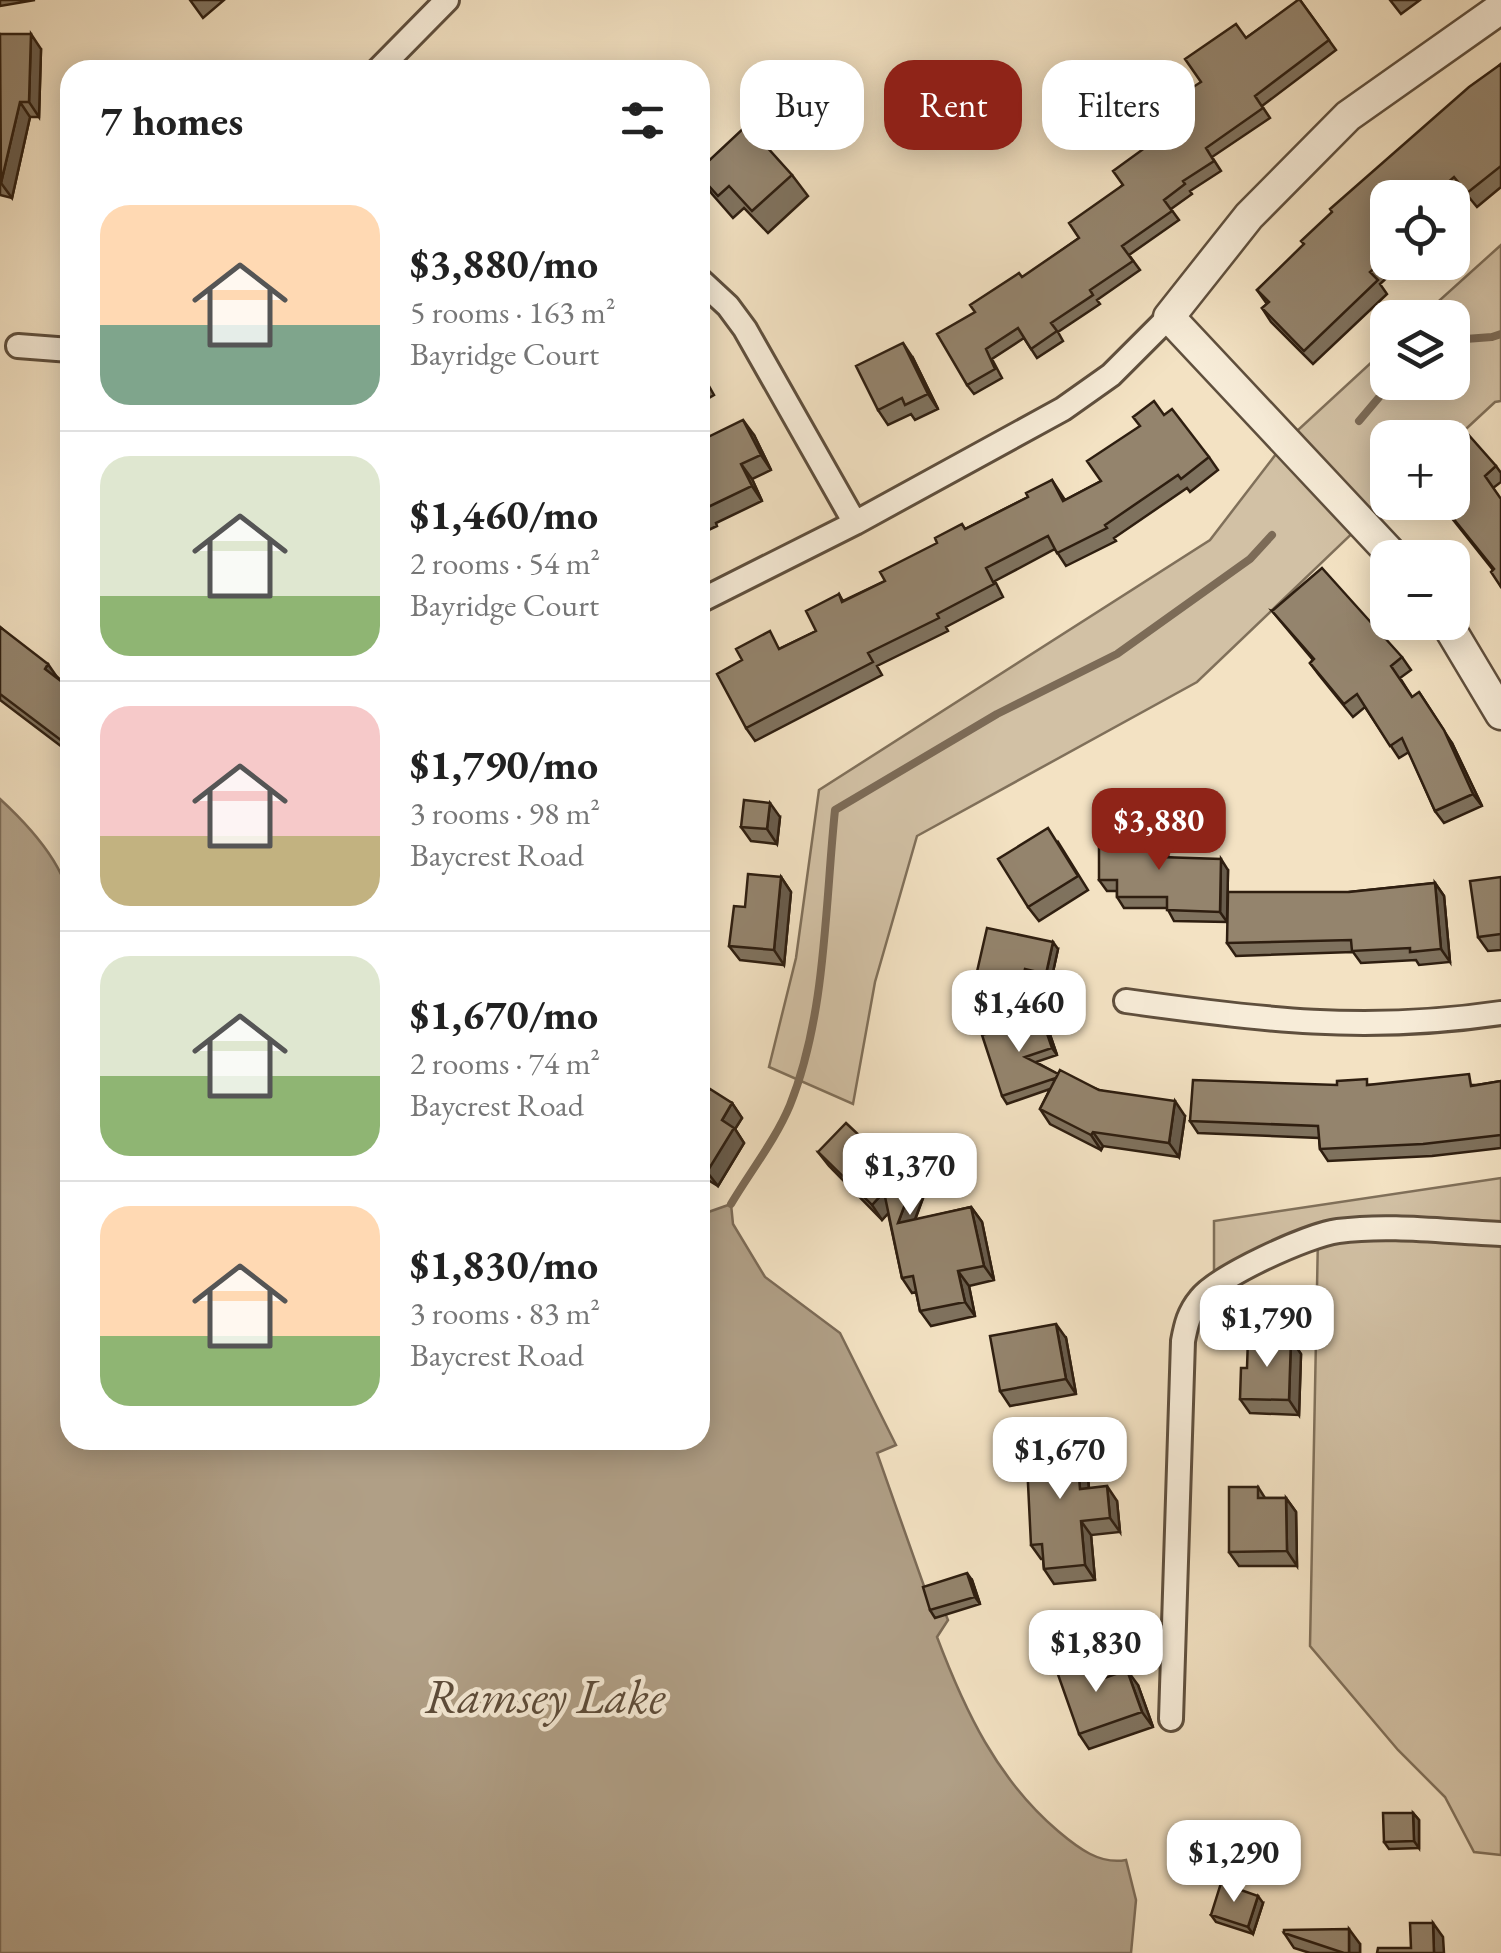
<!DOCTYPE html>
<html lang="en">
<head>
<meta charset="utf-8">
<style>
	:root { --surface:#fff; --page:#f2f2f2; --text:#222; --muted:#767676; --line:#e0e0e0; --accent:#8f2418 }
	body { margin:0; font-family:"EB Garamond",serif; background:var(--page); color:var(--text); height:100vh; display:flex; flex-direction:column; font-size:38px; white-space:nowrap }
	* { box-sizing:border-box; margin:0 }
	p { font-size:32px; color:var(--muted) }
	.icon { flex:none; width:55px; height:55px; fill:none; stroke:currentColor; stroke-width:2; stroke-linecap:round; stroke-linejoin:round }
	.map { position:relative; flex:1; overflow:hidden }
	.side { position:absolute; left:60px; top:60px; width:650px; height:1390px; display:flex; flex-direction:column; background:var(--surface); border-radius:30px; box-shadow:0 5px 25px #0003 }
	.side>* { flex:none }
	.hud { position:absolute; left:740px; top:60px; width:610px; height:90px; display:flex; gap:20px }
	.controls { position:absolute; left:1370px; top:180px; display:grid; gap:20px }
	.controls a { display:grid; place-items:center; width:100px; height:100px; border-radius:20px; background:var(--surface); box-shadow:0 5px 25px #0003; font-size:50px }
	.price { position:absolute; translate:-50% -85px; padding:0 22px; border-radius:20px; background:#fff; color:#222; font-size:32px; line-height:65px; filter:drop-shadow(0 2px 5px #0008) }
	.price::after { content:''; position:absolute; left:50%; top:60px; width:30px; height:22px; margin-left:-15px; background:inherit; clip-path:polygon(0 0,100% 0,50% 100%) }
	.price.current { background:var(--accent); color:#fff }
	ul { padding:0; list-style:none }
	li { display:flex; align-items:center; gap:30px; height:250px; padding:0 40px }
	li+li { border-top:2px solid var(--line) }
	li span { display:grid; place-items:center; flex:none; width:280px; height:200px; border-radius:30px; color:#555 }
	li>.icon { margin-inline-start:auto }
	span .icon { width:120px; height:120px; fill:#fffc; stroke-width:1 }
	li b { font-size:42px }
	h2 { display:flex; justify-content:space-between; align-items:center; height:120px; padding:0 40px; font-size:42px }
	.chip { padding:0 35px; border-radius:30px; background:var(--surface); box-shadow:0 5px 25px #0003; font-size:35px; line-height:90px }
	.chip.current { background:var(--accent); color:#fff }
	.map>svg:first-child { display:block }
	.green { fill:#d2c1a5; stroke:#80705a; stroke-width:2.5 }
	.water { fill:#b09f86; stroke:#7c6b57; stroke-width:2.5 }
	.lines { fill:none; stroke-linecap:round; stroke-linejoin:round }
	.stream { stroke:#7c6b57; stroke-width:8 }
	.minor-casing { stroke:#5f4f3d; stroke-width:28 }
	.tertiary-casing { stroke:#5f4f3d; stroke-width:35 }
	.minor { stroke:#f7ecd8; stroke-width:22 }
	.tertiary { stroke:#f7ecd8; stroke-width:30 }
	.wall { fill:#7f725e; stroke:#2e1e10; stroke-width:2.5 }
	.shaded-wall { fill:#685c4c; stroke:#2e1e10; stroke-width:2.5 }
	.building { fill:#94846d; stroke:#2e1e10; stroke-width:2.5 }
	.labels { text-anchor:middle; stroke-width:9; stroke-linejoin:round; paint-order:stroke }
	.water-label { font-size:48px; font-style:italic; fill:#5c4b39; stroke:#f7ecd8 }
</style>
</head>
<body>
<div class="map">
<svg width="1501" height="1953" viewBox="0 0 1501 1953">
	<rect width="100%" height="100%" fill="#f3e2c3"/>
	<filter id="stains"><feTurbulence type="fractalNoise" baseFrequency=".002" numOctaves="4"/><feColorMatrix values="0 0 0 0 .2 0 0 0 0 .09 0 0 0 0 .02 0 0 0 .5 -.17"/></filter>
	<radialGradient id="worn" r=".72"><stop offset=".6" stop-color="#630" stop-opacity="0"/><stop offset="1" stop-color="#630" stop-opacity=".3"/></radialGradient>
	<path class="green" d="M1501 245V401L1495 402 1453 441 1452 438H1388L1387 500 1197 682 917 836 875 982 853 1104 769 1067 796 958 819 790 1210 540 1286 441 1387 348 1388 382H1452V318L1421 317Z
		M1501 1178V1855L1474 1852 1445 1797 1398 1750 1310 1646 1318 1236 1214 1282V1221Z"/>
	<path class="water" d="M0 799C37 833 93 893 62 946L70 951V1440H700V1215L731 1204 733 1224 765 1277 840 1333 896 1445 877 1453 925 1589 934 1586 948 1620 937 1637C965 1711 997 1779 1058 1831 1078 1848 1100 1865 1126 1860L1136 1900 1131 1953H0Z"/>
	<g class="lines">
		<path class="stream" d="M1452 340 1492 337 1501 334
			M1359 421 1392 382
			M731 1204C750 1172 776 1139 790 1105 826 1015 825 906 835 810L997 714 1117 654 1250 559 1272 535"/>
		<defs>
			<path id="minor" d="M378 70 447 0
				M700 280 728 306 745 329 855 523
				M18 346 70 350
				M700 601 855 523 1063 409 1111 375 1169 317
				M1126 1001C1260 1020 1366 1033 1501 1013
				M1171 1719 1183 1341C1186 1325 1189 1312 1200 1299 1218 1276 1308 1235 1338 1231 1391 1224 1447 1232 1501 1234"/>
			<path id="tertiary" d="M1395 558 1169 317 1249 216 1348 116 1501 8
				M1446 622 1501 714"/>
		</defs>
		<use href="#minor" class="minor-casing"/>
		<use href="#tertiary" class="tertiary-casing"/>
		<use href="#minor" class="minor"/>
		<use href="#tertiary" class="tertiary"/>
	</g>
	<path class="wall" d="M0 0H35L0 6Z
		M190 0H224L203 18Z
		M1300 0 1336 50 1262 106 1270 118 1212 157 1221 171 1190 191 1192 194 1171 209 1179 220 1129 255 1140 270 1097 300 1100 304 1058 332 1063 341 1037 358 1024 338 992 359 1002 378 974 394 967 385 975 312 1079 238 1164 134 1201 82 1246 38Z
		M1390 0H1420L1401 14Z
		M0 34 41 49 39 117H30L12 198 0 195Z
		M1501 64V187L1477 207 1463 190 1452 199V198H1388V262H1404L1380 284 1387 294 1313 364 1271 322 1262 308 1267 304 1257 290Z
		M700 169 792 175 808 196 768 233 744 208 733 218 712 194 700 177Z
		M913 358 938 409 915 420 911 414 888 425 878 410Z
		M700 370 714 395 700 403Z
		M1164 415 1209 457 1218 470 1190 492 1187 488 1114 538 1116 541 1066 566 1055 549 995 581 1003 597 946 627 948 631 877 666 882 675 755 741 746 728 781 648 816 631 839 594 843 601 885 581 965 529 1028 497 1052 480 1065 500 1101 481Z
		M754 435 771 470 752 479 762 501 716 523 717 526 700 534V441Z
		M1496 466 1501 473V482L1493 488 1501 587 1493 570 1439 502H1452Z
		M1272 611 1402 657 1411 670 1400 678 1412 697 1452 743 1482 806 1444 823 1435 811 1409 752 1399 758 1365 707 1353 717 1319 675 1310 663 1313 660Z
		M0 627 70 688V753L0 700Z
		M780 817 777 844 751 841 741 827Z
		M1058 842 1088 890 1039 921 1028 907Z
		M1168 844V857L1228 870 1227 922 1174 921 1167 908H1124L1117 897V891H1107L1099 880Z
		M781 877 791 892 784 965 740 960 729 946 745 907Z
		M1501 877V950L1488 951 1478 937Z
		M1435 883 1444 896 1450 962 1419 965 1416 960 1361 963 1353 952 1236 956 1227 943 1349 892Z
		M1058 949 1051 981 1030 976 1026 993 982 983 976 976Z
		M1041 1016 1046 1023 1057 1055 1036 1062 1058 1074 1099 1090 1185 1116 1179 1157 1103 1146 1101 1150 1050 1124 1040 1109 1050 1089 1007 1104 1002 1096Z
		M1501 1081V1148L1432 1156 1328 1161 1320 1149 1319 1138 1198 1133 1190 1121 1337 1085H1477Z
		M700 1089 732 1103 742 1118 735 1129 744 1143 718 1186 700 1175Z
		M818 1152 882 1157 923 1156 933 1171 915 1220 971 1207 982 1222 994 1280 969 1286 975 1316 931 1326 920 1311 916 1292 912 1293 902 1278 888 1213 882 1220 829 1166Z
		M1066 1338 1076 1394 1010 1406 1000 1391Z
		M1291 1339 1301 1354 1299 1415 1250 1413 1240 1399 1247 1368Z
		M1076 1439 1086 1453 1089 1488 1117 1501 1120 1532 1091 1535 1095 1580 1054 1584 1044 1569 1043 1559H1041L1031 1545Z
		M1258 1487 1265 1498H1286L1296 1512 1297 1566H1239L1229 1552Z
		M972 1580 980 1604 935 1618 930 1610Z
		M1100 1668 1104 1679 1138 1685 1153 1727 1089 1749 1079 1734Z
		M1413 1813 1419 1820V1848L1389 1849 1384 1842Z
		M1263 1903 1253 1934 1216 1922 1211 1915Z
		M1284 1933 1360 1944V1953H1310L1294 1948Z"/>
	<path class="shaded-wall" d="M31 34 41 49 39 117 29 102Z
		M20 102 30 117 12 198 1 183Z
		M903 343 913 358 938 409 928 394Z
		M743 420 754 435 771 470 761 455Z
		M741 464 752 479 762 501 752 486Z
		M48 664 57 677 54 682 45 669Z
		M1419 692 1452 743 1482 806 1473 794Z
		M770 803 780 817 777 844 767 829Z
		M1161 834 1168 844V868L1161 857Z
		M1221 859 1228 870 1227 922 1220 912Z
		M781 877 791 892 784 965 774 950Z
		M1435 883 1444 896 1450 962 1441 949Z
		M1053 942 1058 949 1051 981 1046 974Z
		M1025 969 1030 976 1026 993 1021 985Z
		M1041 1016 1046 1023 1057 1055 1052 1048Z
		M1175 1101 1185 1116 1179 1157 1169 1143Z
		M732 1103 742 1118 735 1129 744 1143 718 1186 707 1172 722 1120Z
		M1093 1132 1103 1146 1101 1150 1091 1135Z
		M923 1156 933 1171 908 1238 898 1223Z
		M884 1192 894 1207 882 1220 872 1205Z
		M971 1207 982 1222 994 1280 984 1266Z
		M958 1271 969 1286 975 1316 965 1302Z
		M1056 1324 1066 1338 1076 1394 1066 1379Z
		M1291 1339 1301 1354 1299 1415 1289 1400Z
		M1076 1439 1086 1453 1090 1504 1080 1489Z
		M1107 1486 1117 1501 1120 1532 1110 1518Z
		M1286 1498 1296 1512 1297 1566 1287 1551Z
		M1081 1521 1091 1535 1095 1580 1085 1565Z
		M967 1573 972 1580 980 1604 975 1597Z
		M1090 1654 1100 1668 1109 1695 1099 1680Z
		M1127 1670 1138 1685 1153 1727 1142 1712Z
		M1413 1813 1419 1820V1848L1414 1841Z
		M1258 1896 1263 1903 1253 1934 1248 1927Z
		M1433 1923 1443 1937 1444 1953H1434Z
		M1349 1929 1360 1944V1953H1349Z"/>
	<path class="building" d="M1298 0H1300L1329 40 1255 96 1263 108 1206 148 1214 161 1183 181 1185 184 1164 200 1172 211 1122 246 1133 261 1090 290 1093 295 1051 323 1057 331 1031 349 1018 328 986 349 995 369 967 385 937 334 975 312 970 305 1019 273 1022 277 1079 238 1069 223 1123 185 1113 171 1164 134 1151 114 1201 82 1185 59 1236 24 1246 38Z
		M0 34H31L29 102H20L1 183Z
		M1501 64V166L1467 193 1454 177 1430 198H1388V256L1370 272 1378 280 1304 351 1262 308 1269 302 1257 290 1304 244 1301 241 1332 212 1330 209 1469 87Z
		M747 125 792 175 752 211 729 186 718 196 700 176V169Z
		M903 343 928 394 905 405 902 398 878 410 856 366Z
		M1154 401 1164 415 1172 409 1209 457 1181 479 1178 475 1105 525 1107 528 1057 553 1048 536 986 568 994 584 937 614 939 618 868 653 873 662 746 728 717 674 742 660 736 649 770 631 779 649 816 631 806 611 839 594 842 602 885 581 880 572 937 543 935 538 962 524 965 529 1028 497 1026 493 1052 480 1063 501 1101 481 1087 461 1140 426 1133 417Z
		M743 420 761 455 741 464 752 486 706 508 707 511 700 514V441Z
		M1459 424 1496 466 1485 476 1501 499V587L1491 572 1494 569 1440 502H1452V438H1444Z
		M1322 568 1402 657 1391 666 1412 697 1419 692 1444 730 1473 794 1435 811 1402 738 1390 746 1357 694 1344 704 1310 663 1314 659 1272 611Z
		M0 627 48 664 45 669 70 688V747L0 694Z
		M744 800 770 803 767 829 741 827Z
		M1048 828 1078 876 1028 907 998 859Z
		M1099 834H1161V857L1221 859 1220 912 1167 910V897H1117V880H1099Z
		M748 874 781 877 774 950 729 946 734 906 745 907Z
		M1501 877V934L1478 937 1470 881Z
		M1435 883 1441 949 1410 952V948L1352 951 1351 940 1227 943 1228 892H1349Z
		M987 928 1053 942 1046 974 1025 969 1021 985 976 976Z
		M1041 1016 1052 1048 1025 1057 1058 1074 1056 1078 1002 1096 982 1035Z
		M1060 1070 1099 1090 1175 1101 1169 1143 1093 1132 1091 1135 1040 1109Z
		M1469 1074 1471 1086 1501 1081V1135L1423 1144 1320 1149 1318 1126 1190 1121 1193 1080 1337 1085V1081L1367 1079V1085Z
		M700 1089 708 1092 710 1089 732 1103 722 1120 734 1128 707 1172 700 1167Z
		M846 1123 882 1157 889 1142 923 1156 898 1223 971 1207 984 1266 958 1271 965 1302 920 1311 913 1276 902 1278 884 1192 872 1205 818 1152Z
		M1056 1324 1066 1379 1000 1391 990 1336Z
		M1248 1338 1291 1339 1289 1400 1240 1399 1241 1368H1247Z
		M1076 1439 1080 1489 1107 1486 1110 1518 1081 1521 1085 1565 1044 1569 1042 1544 1031 1545 1026 1443Z
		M1229 1487H1258V1498H1286L1287 1551 1229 1552Z
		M967 1573 975 1597 930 1610 923 1587Z
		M1090 1654 1099 1680 1127 1670 1142 1712 1079 1734 1055 1666Z
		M1383 1813H1413L1414 1841 1384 1842Z
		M1221 1883 1258 1896 1248 1927 1211 1915Z
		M1410 1923H1433L1434 1953H1377L1378 1948H1411Z
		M1349 1929V1953H1344L1284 1933V1930Z"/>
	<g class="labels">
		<g class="water-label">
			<text x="545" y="1713">Ramsey Lake</text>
		</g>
	</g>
	<rect width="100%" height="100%" filter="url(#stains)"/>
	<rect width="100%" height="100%" fill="url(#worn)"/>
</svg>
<div class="controls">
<a><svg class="icon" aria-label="locate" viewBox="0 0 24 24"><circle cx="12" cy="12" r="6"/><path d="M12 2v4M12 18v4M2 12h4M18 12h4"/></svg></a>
<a><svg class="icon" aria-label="layers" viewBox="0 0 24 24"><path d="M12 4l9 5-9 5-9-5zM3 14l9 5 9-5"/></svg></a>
<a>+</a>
<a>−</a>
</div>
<b class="price current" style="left:1159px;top:873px">$3,880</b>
<b class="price" style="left:1019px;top:1055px">$1,460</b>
<b class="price" style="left:910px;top:1218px">$1,370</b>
<b class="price" style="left:1267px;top:1370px">$1,790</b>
<b class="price" style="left:1060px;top:1502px">$1,670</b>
<b class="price" style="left:1096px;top:1695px">$1,830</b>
<b class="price" style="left:1234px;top:1905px">$1,290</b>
<div class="hud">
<a class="chip">Buy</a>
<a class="chip current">Rent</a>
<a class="chip">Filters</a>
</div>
<section class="side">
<h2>7 homes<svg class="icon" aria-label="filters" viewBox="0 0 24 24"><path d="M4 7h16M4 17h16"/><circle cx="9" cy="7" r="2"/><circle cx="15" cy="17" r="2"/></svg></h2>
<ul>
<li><span style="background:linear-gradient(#ffd9b3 60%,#7fa58c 0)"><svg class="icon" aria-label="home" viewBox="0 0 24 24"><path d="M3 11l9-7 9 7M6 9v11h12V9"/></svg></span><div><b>$3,880/mo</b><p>5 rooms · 163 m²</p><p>Bayridge Court</p></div></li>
<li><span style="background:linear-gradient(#dfe7d0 70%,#8fb573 0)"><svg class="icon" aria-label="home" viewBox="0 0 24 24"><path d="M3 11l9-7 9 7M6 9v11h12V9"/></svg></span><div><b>$1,460/mo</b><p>2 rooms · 54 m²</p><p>Bayridge Court</p></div></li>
<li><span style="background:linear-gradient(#f6c9c9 65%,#c2b280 0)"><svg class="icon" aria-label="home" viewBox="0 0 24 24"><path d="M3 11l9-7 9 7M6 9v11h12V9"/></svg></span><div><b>$1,790/mo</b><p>3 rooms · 98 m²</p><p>Baycrest Road</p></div></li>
<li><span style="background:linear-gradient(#dfe7d0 60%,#8fb573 0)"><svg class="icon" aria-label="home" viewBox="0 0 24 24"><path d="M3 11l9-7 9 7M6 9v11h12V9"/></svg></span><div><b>$1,670/mo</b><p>2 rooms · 74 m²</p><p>Baycrest Road</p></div></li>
<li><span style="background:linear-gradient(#ffd9b3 65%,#8fb573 0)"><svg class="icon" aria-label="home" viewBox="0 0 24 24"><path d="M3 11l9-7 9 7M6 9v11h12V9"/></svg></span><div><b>$1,830/mo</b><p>3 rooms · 83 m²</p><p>Baycrest Road</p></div></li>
</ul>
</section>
</div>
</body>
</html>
